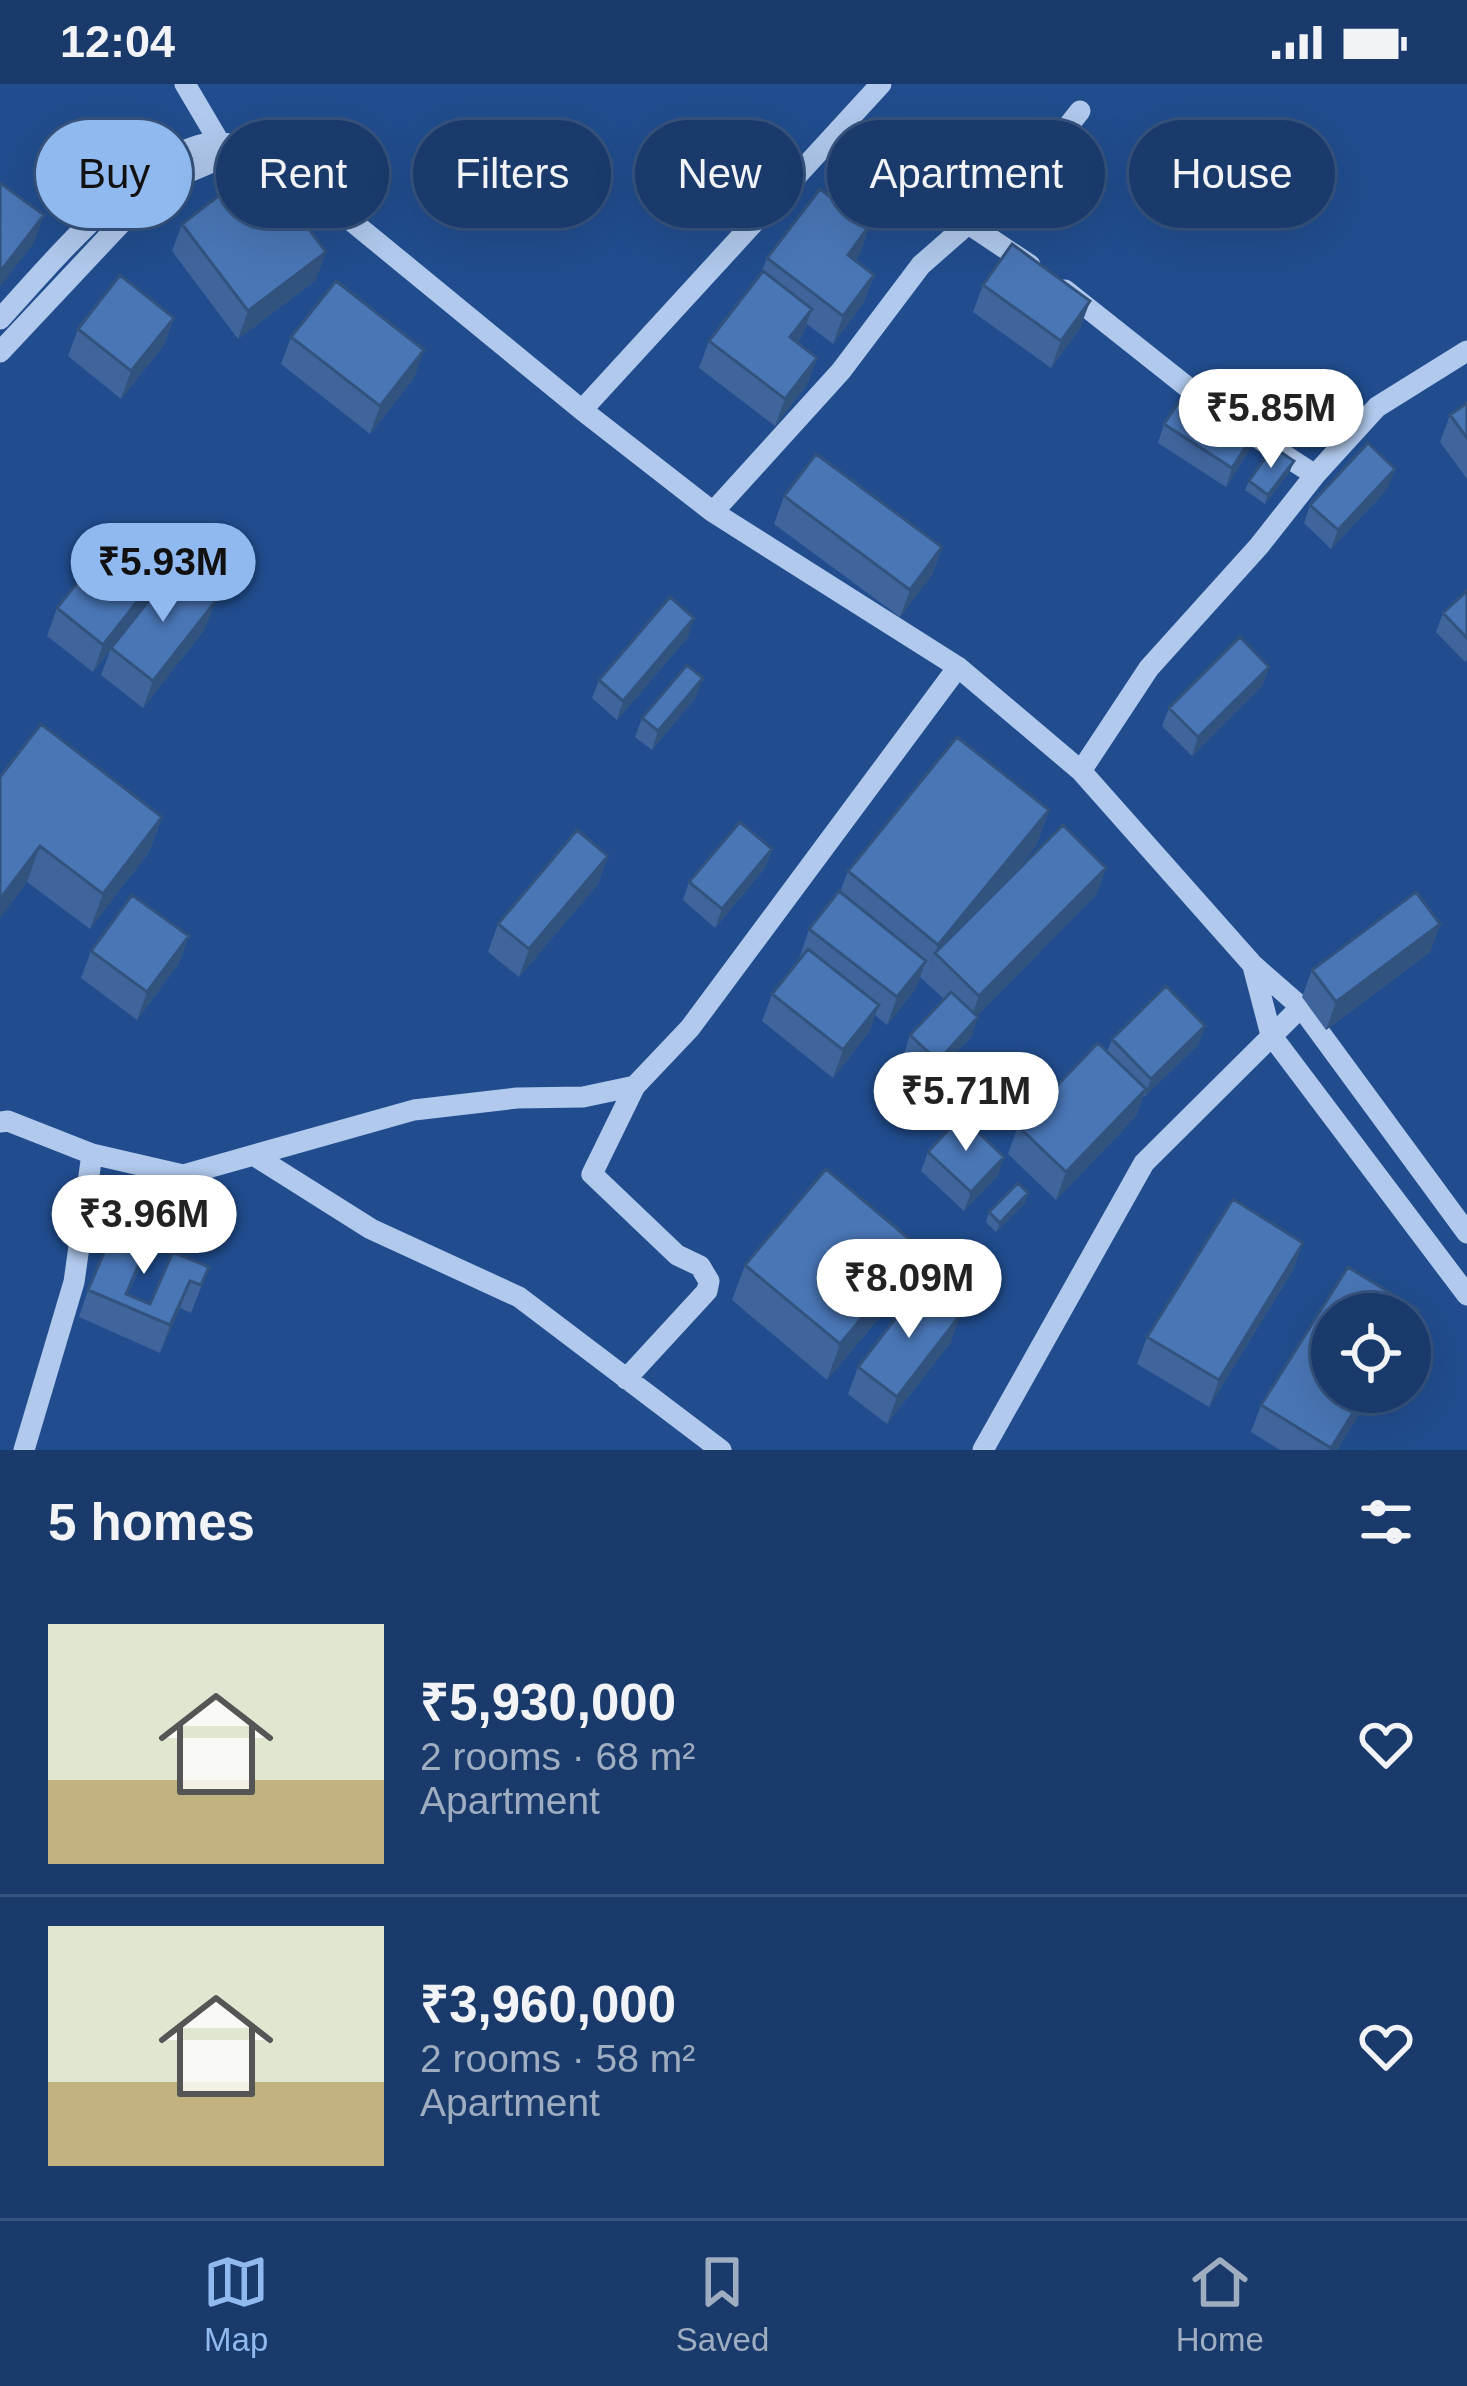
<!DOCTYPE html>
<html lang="en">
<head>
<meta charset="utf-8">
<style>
	:root { --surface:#193a6a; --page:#224170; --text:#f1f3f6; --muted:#9fadc1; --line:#37547e; --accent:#90b9f0 }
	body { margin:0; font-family:Arial,sans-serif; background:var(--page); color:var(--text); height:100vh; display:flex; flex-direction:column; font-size:45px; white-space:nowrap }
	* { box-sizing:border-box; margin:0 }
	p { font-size:39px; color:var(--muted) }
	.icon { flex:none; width:66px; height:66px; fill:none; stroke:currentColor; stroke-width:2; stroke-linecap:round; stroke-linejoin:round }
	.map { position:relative; height:1366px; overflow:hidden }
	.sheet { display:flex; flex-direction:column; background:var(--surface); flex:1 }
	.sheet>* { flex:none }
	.hud { position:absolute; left:36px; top:36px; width:1395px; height:108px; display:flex; gap:24px }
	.tools { position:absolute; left:1311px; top:1209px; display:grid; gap:24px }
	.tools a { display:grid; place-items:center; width:120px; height:120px; border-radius:50%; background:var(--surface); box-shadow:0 12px 48px #0002,0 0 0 3px var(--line); font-size:60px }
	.price { position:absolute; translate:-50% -102px; padding:0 27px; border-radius:42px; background:#fff; color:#222; font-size:39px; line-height:78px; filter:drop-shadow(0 3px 6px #0008) }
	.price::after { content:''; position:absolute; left:50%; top:72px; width:36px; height:27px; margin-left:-18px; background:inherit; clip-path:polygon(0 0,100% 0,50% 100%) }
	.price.selected { background:var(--accent); color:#111 }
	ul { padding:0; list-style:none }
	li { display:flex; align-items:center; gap:36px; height:300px; padding:0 48px }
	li+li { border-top:3px solid var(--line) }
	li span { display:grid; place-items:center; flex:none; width:336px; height:240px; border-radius:0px; color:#555 }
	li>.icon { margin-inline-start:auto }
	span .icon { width:144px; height:144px; fill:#fffc; stroke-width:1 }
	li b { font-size:51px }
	h2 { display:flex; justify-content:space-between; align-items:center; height:144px; padding:0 48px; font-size:51px }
	.chip { padding:0 42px; border-radius:54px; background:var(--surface); box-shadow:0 12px 48px #0002,0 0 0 3px var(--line); font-size:42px; line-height:108px }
	.chip.selected { background:var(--accent); color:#111 }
	.status { display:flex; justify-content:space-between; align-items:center; height:84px; padding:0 60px; background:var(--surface); direction:ltr }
	.status svg { height:33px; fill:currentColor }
	.tabs { display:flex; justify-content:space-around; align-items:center; height:168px; border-top:3px solid var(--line); background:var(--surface); font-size:33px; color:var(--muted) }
	.tabs a { display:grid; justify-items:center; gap:6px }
	.tabs .selected { color:var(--accent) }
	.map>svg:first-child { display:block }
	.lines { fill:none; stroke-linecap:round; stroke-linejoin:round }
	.minor { stroke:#b0c9ec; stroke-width:21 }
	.wall { fill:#3f659c }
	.shaded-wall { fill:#33537f }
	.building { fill:#4976b5; stroke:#33537f; stroke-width:3 }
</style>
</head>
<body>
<div class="status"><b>12:04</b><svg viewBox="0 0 49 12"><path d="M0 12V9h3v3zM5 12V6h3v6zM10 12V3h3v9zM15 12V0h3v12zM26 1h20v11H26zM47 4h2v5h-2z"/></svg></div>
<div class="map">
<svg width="1467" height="1366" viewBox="0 0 1467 1366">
	<rect width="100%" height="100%" fill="#214d8e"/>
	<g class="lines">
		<path class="minor" d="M185 0 224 66
			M970 141 1030 181
			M1065 206 1210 321
			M0 235C43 189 157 50 223 59 245 62 280 83 299 94L582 326 713 428 958 583 1081 687 1253 881 1301 923 1467 1149
			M0 268 139 120 170 96 240 66
			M582 326 881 0
			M1235 339 1315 391
			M713 428 841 287 921 181 1042 75 1080 27
			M1081 687 1149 584 1259 462 1315 391 1377 323 1467 267
			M1253 882 1271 951 1467 1211
			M0 1038 8 1037 92 1070 183 1091 414 1026 517 1014 583 1013 635 1002 690 944 958 583
			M255 1072 371 1145 519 1213 721 1366
			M626 1295 707 1207 709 1197 700 1182 677 1171 592 1090 635 1002
			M24 1366 74 1198 92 1070
			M983 1366 1144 1079 1301 923"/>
	</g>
	<path class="wall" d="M281 107 309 131 306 141 316 196 238 255 172 167 182 140Z
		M869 142 860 170 855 176 874 191 864 218 833 260 807 240 802 252 797 259 807 301 775 342 699 284 709 257 761 189 767 174Z
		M983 201 1090 217 1080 244 1051 284 973 228Z
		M174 234 164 261 121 315 68 272 78 245Z
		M291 253 414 294 370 350 281 280Z
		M1467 319V395L1440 358 1450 331Z
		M1164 340 1253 360 1226 403 1158 359Z
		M1290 387 1265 420 1245 406 1249 397Z
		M1388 404 1331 465 1304 439 1310 421Z
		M784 412 942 463 932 491 900 533 774 440Z
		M157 507 205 545 143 624 101 591 110 567 93 588 47 552 57 524Z
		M1467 507V576L1465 578 1436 548 1443 529Z
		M688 553 617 636 592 614 599 596Z
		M1269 583 1262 602 1192 672 1162 642 1169 624Z
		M696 613 652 666 635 653 642 634Z
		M0 693 162 733 149 768 90 845 27 798Z
		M1049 726 1036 762 1006 799 1106 784 1096 811 977 932 972 952 931 995 904 970 910 951 944 915 920 893 916 904 887 941 875 931 869 948 833 994 762 937 772 910 801 873 800 872 809 845 840 808 848 787Z
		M772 765 765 784 715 844 683 816 689 798Z
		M608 772 598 800 519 893 488 868 498 840Z
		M1440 840 1430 868 1326 946 1302 913 1312 886Z
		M189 852 179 879 137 936 81 894 91 867Z
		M1205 942 1198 961 1144 1013 1143 1012 1136 1032 1056 1116 1008 1070 1018 1042 1107 968 1112 955Z
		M928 1068 998 1091 964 1127 921 1087Z
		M1028 1109 1025 1119 996 1148 986 1138 989 1128Z
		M1303 1159 1293 1186 1209 1323 1137 1280 1147 1253Z
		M745 1181 908 1200 827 1296 732 1216Z
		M209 1183 191 1229 180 1224 160 1269 79 1233 88 1206 139 1185 127 1211 150 1220Z
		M1348 1183 1418 1226 1410 1247V1230H1332V1308H1373L1337 1366H1280L1251 1348 1261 1321Z
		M951 1258 887 1340 848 1310 858 1283Z"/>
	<path class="shaded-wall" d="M44 131 34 159 0 203V188Z
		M869 142 860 170 838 198 848 171Z
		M326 168 316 196 238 255 248 227Z
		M874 191 864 218 833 260 843 232Z
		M1090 217 1080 244 1051 284 1061 257Z
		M812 225 802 252 780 281 790 253Z
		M174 234 164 261 121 315 131 287Z
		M424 266 414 294 370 350 380 322Z
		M817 274 807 301 775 342 785 315Z
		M1260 341 1253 360 1226 403 1232 384Z
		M1294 377 1290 387 1265 420 1268 411Z
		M1395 385 1388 404 1331 465 1338 446Z
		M942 463 932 491 900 533 910 506Z
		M166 481 156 509 93 588 103 561Z
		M215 518 205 545 143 624 153 597Z
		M694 534 688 553 617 636 623 617Z
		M1269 583 1262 602 1192 672 1198 653Z
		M703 594 696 613 652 666 658 647Z
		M1049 726 1036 762 942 876 935 869 926 897 938 861Z
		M162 733 149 768 90 845 103 810Z
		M40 762 27 798 0 834V815Z
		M772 765 765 784 715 844 722 825Z
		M608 772 598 800 519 893 529 865Z
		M1106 784 1096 811 969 940 979 912Z
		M1440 840 1430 868 1326 946 1336 918Z
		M189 852 179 879 137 936 147 908Z
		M926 877 916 904 887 941 897 913Z
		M879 921 869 948 833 994 843 966Z
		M978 933 972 952 931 995 938 977Z
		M1205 942 1198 961 1144 1013 1151 995Z
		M1146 1005 1136 1032 1056 1116 1066 1088Z
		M1004 1073 998 1091 964 1127 971 1108Z
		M1028 1109 1025 1119 996 1148 1000 1139Z
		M1303 1159 1293 1186 1209 1323 1219 1296Z
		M920 1164 908 1200 827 1296 840 1260Z
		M190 1197 180 1224 160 1269 170 1241Z
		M961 1230 951 1258 887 1340 897 1313Z
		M1366 1308H1373L1337 1366H1330Z"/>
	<path class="building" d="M260 80 281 107 287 102 309 131 302 136 326 168 248 227 182 140Z
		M0 99 44 131 0 188Z
		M820 105 869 142 848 171 874 191 843 232 767 174Z
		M1012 160 1090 217 1061 257 983 201Z
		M763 187 812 225 790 253 817 274 785 315 709 257Z
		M120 191 174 234 131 287 78 245Z
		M336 197 424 266 380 322 291 253Z
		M1193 297 1260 341 1232 384 1164 340Z
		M1467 319V354L1450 331Z
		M1368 359 1395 385 1338 446 1310 421Z
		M1273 363 1294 377 1268 411 1249 397Z
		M816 370 942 463 910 506 784 412Z
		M120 445 166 481 103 561 57 524Z
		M174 485 215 518 153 597 111 564Z
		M1467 507V554L1443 529Z
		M670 513 694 534 623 617 599 596Z
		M1240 553 1269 583 1198 653 1169 624Z
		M687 581 703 594 658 647 642 634Z
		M41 640 162 733 103 810 40 762 0 815V693Z
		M957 653 1049 726 938 861 848 787Z
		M740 738 772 765 722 825 689 798Z
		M1063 741 1106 784 979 912 935 869Z
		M577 746 608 772 529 865 498 840Z
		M839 807 926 877 897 913 809 845Z
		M1416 808 1440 840 1336 918 1312 886Z
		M132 811 189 852 147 908 91 867Z
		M808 865 879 921 843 966 772 910Z
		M1166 902 1205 942 1151 995 1112 955Z
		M951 908 978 933 938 977 910 951Z
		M1098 959 1146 1005 1066 1088 1018 1042Z
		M961 1032 1004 1073 971 1108 928 1068Z
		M826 1085 920 1164 840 1260 745 1181Z
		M1018 1099 1028 1109 1000 1139 989 1128Z
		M1233 1115 1303 1159 1219 1296 1147 1253Z
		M115 1143 149 1157 126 1210 150 1220 173 1168 209 1183 201 1201 190 1197 170 1241 88 1206Z
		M1348 1183 1418 1226 1410 1238V1230H1332V1308H1366L1331 1364 1261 1321Z
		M921 1201 961 1230 897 1313 858 1283Z"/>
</svg>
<div class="tools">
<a><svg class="icon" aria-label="locate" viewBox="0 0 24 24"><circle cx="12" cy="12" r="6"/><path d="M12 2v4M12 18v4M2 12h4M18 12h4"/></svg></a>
</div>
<b class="price" style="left:1271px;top:387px">₹5.85M</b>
<b class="price selected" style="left:163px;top:541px">₹5.93M</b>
<b class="price" style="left:966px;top:1070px">₹5.71M</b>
<b class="price" style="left:144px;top:1193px">₹3.96M</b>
<b class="price" style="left:909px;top:1257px">₹8.09M</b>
<div class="hud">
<a class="chip selected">Buy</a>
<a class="chip">Rent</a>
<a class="chip">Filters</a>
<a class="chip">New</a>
<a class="chip">Apartment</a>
<a class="chip">House</a>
</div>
</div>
<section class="sheet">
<h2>5 homes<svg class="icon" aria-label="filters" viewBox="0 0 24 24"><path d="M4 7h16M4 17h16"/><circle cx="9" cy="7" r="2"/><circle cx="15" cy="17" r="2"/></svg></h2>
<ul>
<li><span style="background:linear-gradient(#dfe7d0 65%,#c2b280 0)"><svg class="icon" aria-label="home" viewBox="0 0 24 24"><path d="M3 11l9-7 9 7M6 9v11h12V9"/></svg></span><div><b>₹5,930,000</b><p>2 rooms · 68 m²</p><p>Apartment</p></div><svg class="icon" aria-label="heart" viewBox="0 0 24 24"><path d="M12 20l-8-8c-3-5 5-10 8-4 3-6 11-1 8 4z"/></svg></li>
<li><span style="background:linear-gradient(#dfe7d0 65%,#c2b280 0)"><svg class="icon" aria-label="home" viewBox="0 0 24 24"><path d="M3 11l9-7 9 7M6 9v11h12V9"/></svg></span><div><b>₹3,960,000</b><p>2 rooms · 58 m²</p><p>Apartment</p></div><svg class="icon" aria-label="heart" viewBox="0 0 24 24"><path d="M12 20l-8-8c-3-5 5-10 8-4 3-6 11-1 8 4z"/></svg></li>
</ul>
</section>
<nav class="tabs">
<a class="selected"><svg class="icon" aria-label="map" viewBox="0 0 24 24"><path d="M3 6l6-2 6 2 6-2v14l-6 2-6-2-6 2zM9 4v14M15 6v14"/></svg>Map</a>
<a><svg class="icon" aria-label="saved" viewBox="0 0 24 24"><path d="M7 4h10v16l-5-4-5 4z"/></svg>Saved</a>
<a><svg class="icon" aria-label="home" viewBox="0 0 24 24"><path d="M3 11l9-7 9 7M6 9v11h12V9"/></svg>Home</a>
</nav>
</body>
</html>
